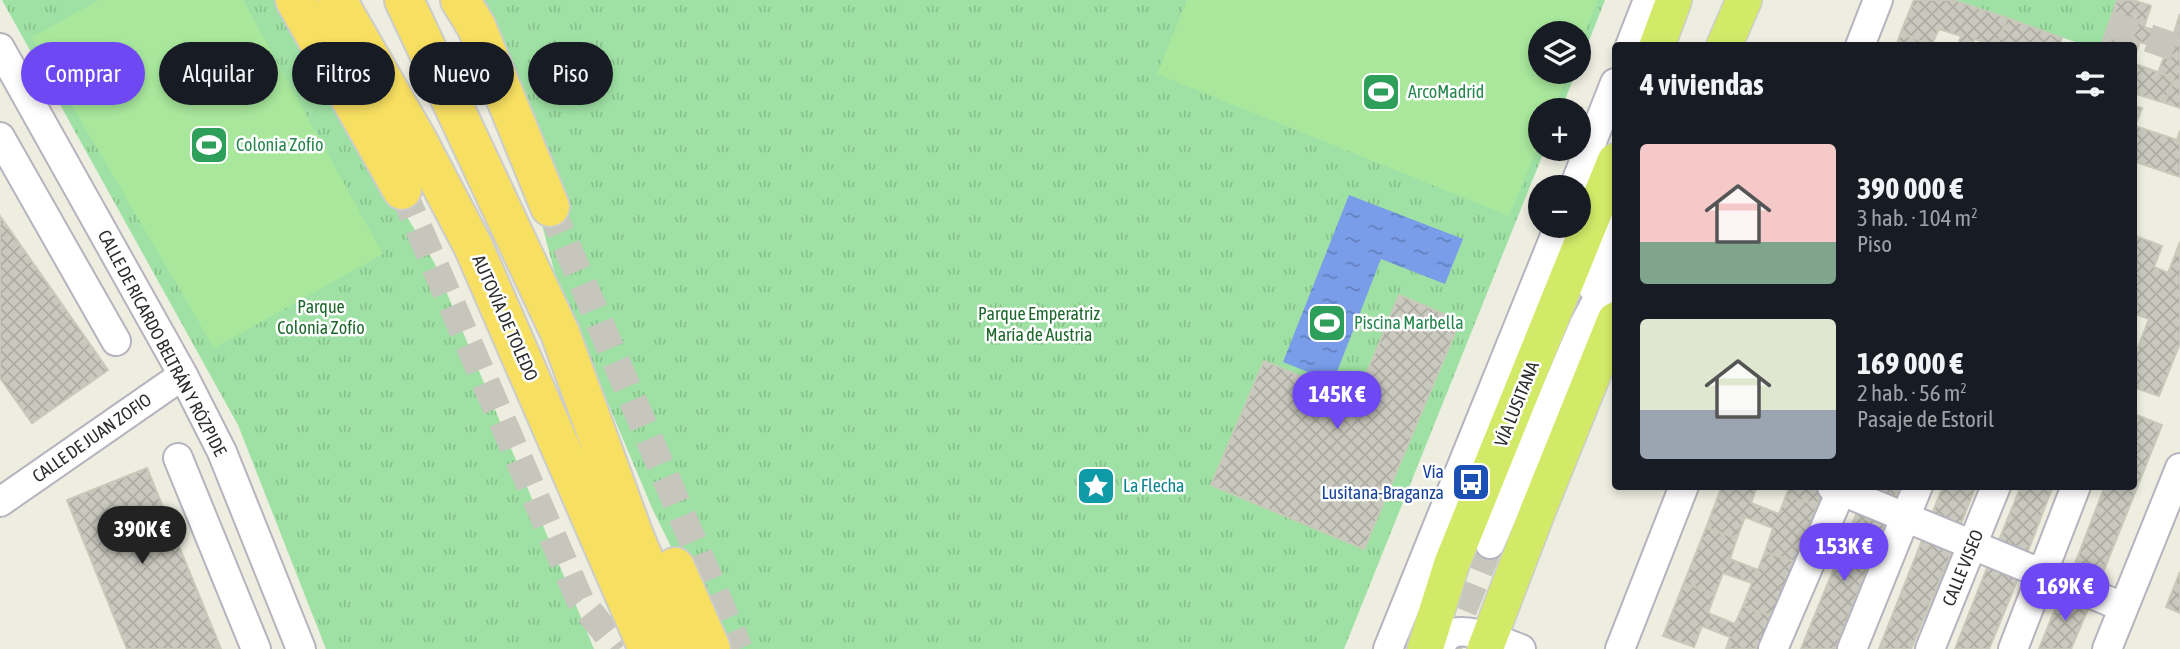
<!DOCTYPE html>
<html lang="es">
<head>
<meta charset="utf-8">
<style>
	:root { --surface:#171b24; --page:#20242c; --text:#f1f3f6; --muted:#9ea1a6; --accent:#6e48f2 }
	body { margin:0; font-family:"Asap Condensed",sans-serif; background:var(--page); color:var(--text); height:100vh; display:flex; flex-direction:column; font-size:26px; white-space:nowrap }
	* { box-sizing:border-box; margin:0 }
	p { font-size:23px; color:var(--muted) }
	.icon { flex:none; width:38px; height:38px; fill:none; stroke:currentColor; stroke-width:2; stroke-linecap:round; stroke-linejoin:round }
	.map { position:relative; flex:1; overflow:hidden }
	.sheet { position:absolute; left:1612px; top:42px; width:525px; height:448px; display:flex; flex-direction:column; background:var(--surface); border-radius:7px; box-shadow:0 4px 10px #0003 }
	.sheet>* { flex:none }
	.banner { position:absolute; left:21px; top:42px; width:665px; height:63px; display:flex; gap:14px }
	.buttons { position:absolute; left:1528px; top:21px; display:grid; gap:14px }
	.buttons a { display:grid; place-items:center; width:63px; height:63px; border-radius:50%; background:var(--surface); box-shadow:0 4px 10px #0003; font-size:35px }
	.price { position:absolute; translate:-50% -60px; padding:0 16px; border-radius:24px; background:var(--accent); color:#fff; font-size:23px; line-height:46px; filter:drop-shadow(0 2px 4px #0008) }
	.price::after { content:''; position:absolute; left:50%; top:42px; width:21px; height:16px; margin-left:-10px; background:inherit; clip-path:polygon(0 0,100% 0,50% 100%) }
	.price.selected { background:#222; color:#fff }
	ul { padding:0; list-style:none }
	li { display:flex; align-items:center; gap:21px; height:175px; padding:0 28px }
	li span { display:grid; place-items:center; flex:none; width:196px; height:140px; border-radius:7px; color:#555 }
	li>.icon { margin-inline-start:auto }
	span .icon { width:84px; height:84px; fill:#fffc; stroke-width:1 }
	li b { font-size:30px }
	h2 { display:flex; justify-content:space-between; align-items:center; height:84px; padding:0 28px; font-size:30px }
	.pill { padding:0 24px; border-radius:32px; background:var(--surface); box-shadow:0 4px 10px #0003; font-size:24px; line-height:63px }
	.pill.selected { background:var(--accent); color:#fff }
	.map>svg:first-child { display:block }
	.grass { fill:url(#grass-tufts) }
	.pitch { fill:#a8e79c }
	.water { fill:url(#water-ripples) }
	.building { fill:url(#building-cross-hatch); stroke:#c8c9b9; stroke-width:2 }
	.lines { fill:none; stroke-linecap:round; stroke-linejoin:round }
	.minor-tunnel { stroke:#c6c6bc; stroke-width:28; stroke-dasharray:28 14; stroke-linecap:butt }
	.minor-casing { stroke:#b6b3bf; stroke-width:32 }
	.major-casing { stroke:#ccc; stroke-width:38 }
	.highway-casing { stroke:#ccc; stroke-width:42 }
	.minor { stroke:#fff; stroke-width:28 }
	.major { stroke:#d3ea68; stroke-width:35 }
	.highway { stroke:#f7df61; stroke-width:38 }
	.labels { text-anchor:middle; stroke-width:5; stroke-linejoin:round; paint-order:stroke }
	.leisure-label { font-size:18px; fill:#27864d; stroke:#fff; text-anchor:start }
	.park-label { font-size:18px; fill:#1e682d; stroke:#fff }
	.street-label { font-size:18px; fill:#2c2c2c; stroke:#fff }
	.transit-label { font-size:18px; fill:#164399; stroke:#fff; text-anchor:end }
	.culture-label { font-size:18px; fill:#0d838f; stroke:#fff; text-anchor:start }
</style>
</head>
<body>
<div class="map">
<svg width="2180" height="649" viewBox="0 0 2180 649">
	<defs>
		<pattern id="grass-tufts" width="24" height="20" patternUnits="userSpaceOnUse" patternTransform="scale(1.75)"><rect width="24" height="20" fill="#9fe1a4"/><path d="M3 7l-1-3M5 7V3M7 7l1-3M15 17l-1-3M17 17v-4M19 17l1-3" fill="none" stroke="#89c18d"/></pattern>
		<pattern id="water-ripples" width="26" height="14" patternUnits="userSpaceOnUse" patternTransform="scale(1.75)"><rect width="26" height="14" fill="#799de9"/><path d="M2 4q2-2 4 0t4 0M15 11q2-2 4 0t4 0" fill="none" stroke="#6380bd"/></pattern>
		<pattern id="building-cross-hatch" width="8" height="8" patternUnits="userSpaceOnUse" patternTransform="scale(1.75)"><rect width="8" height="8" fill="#c9c9bf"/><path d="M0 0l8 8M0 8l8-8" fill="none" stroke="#adada4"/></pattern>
	</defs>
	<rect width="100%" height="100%" fill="#edede0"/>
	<path class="grass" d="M2 0H277L434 262 594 649H326L238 425Z
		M474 0H1605L1579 66 1578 33H1540V72H1576L1561 110H1540V149H1545L1344 649H721L652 508 557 282 538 209Z
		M1953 0H2117L2101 46 2084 45Z"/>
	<path class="pitch" d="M99 0H243L383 254 214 348 32 37Z
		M1187 0H1598L1579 48 1578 33H1540V72H1569L1553 110H1540V142L1509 216 1157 74Z"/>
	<path class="water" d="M1349 195 1463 239 1445 284 1381 259 1333 382 1283 362Z"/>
	<path class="building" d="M1914 0H1953L2007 18 1997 46 1974 39 1972 46H1958L1961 36 1939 29 1931 46 1901 32Z
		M2117 0H2133L2151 6 2144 27 2173 36 2180 14V108L2165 103 2174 78 2158 73 2166 51 2140 42 2133 61V46H2101Z
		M2007 18 2062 38 2059 46H1997Z
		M1901 32 1931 46H1896Z
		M2133 63 2174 78 2165 103 2133 93Z
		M2133 105 2142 108 2135 126 2177 140 2180 131V177L2133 161Z
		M0 216 108 370 32 423 0 378Z
		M2133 235 2162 246 2154 267 2168 273 2180 242V343L2159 396 2133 387V360L2149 319 2133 313Z
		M1399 295 1460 321 1364 549 1211 485 1264 361 1356 399Z
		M2134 414 2162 425 2100 580 2073 569 2105 486H2133Z
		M147 468 221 649H127L67 500Z
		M1722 486H1757L1751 503 1779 514 1786 496 1817 505 1796 562 1765 552 1773 528 1745 517 1737 538 1706 528Z
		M1790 486H1825L1817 505 1786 496Z
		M1865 486H1899L1894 501Z
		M1943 486H1976L1960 526 1932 514Z
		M2021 486H2053L2028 551 1999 540Z
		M1857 512 1886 522 1835 649H1801Z
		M1706 528 1737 538 1730 559 1758 570 1765 552 1796 562 1774 617 1743 606 1752 583 1723 573 1715 594 1684 583Z
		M1923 538 1953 549 1911 649H1879Z
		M1989 563 2019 576 1989 649H1955Z
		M2180 572V613L2166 607Z
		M1684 583 1715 594 1708 613 1735 624 1743 606 1774 617 1762 649H1726L1730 637 1702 626 1694 647 1663 636Z
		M2062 592 2091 602 2071 649H2039Z"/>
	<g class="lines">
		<path class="minor-tunnel" d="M2109 24 2180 49
			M402 190 580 600 619 649
			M550 207 739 649
			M1447 649 1490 544"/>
		<defs>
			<path id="minor" d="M1630 46 1648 0
				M1860 46 1878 0
				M0 48 183 375 222 452 301 649
				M0 137 116 341
				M1574 187 1615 83
				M1593 288 1603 233V201
				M178 458 256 649
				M1832 487 2123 607
				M0 502 183 375
				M1490 544 1584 325 1615 265
				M1388 649 1559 226
				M1439 649C1441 645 1445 638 1449 635 1464 625 1505 643 1521 649
				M1620 649 1684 486
				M1773 649 1843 486
				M1852 649 1918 486
				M1930 649 1996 486
				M2013 649 2076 486
				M2107 649 2180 468"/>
			<path id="major" d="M1657 46 1674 0
				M1724 46 1744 0
				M1425 649 1452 563 1615 161
				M1485 649 1539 508 1615 320"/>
			<path id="highway" d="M295 0 402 190
				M337 0 418 141 473 246 648 649
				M404 0 560 333 633 533 681 649
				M460 0 476 26 550 207
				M675 567 711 649"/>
		</defs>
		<use href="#minor" class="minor-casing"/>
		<use href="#major" class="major-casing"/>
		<use href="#highway" class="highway-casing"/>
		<use href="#minor" class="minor"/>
		<use href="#major" class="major"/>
		<use href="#highway" class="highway"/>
	</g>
	<defs>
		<symbol id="stadium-square" viewBox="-11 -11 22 22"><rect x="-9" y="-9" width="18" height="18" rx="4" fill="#2e9e5b" stroke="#fff"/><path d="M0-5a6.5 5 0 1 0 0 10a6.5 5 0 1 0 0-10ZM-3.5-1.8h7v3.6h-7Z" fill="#fff"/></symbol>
		<symbol id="bus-square" viewBox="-11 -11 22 22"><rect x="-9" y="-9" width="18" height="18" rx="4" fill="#1a4fb4" stroke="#fff"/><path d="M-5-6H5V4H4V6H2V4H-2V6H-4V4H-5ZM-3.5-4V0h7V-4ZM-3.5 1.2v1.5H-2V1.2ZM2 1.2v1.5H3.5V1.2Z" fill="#fff"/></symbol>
		<symbol id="sight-square" viewBox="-11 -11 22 22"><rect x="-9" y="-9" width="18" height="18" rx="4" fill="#0f9aa8" stroke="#fff"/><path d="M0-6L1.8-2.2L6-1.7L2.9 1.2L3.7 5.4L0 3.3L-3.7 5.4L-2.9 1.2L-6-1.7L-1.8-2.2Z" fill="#fff"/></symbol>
	</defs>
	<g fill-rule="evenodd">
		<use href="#stadium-square" x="1359" y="70" width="44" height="44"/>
		<use href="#stadium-square" x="187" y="123" width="44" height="44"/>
		<use href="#stadium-square" x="1305" y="301" width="44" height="44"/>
		<use href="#bus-square" x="1449" y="460" width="44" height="44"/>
		<use href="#sight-square" x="1074" y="464" width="44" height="44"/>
	</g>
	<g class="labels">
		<g class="leisure-label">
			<text x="1408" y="98">ArcoMadrid</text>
			<text x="236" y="151">Colonia Zofío</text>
			<text x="1354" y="329">Piscina Marbella</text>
		</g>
		<g class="park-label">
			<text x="321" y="313">Parque<tspan x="321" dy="21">Colonia Zofío</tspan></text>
			<text x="1039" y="320">Parque Emperatriz<tspan x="1039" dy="21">María de Austria</tspan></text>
		</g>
		<g class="street-label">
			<text transform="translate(505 318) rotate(66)" y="6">AUTOVÍA DE TOLEDO</text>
			<text transform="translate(162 343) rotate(62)" y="6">CALLE DE RICARDO BELTRÁN Y RÓZPIDE</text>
			<text transform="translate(1517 404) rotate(-68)" y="6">VÍA LUSITANA</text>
			<text transform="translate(92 438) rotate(-35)" y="6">CALLE DE JUAN ZOFIO</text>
			<text transform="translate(1963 568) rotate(-68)" y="6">CALLE VISEO</text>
		</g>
		<g class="transit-label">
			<text x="1444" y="478">Vía<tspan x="1444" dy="21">Lusitana-Braganza</tspan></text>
		</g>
		<g class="culture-label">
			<text x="1123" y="492">La Flecha</text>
		</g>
	</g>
</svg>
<div class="buttons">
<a><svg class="icon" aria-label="layers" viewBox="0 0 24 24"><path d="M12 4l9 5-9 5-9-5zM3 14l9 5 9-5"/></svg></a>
<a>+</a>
<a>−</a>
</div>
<b class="price" style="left:1337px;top:431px">145K €</b>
<b class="price selected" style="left:142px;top:566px">390K €</b>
<b class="price" style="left:1844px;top:583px">153K €</b>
<b class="price" style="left:2065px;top:623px">169K €</b>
<div class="banner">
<a class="pill selected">Comprar</a>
<a class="pill">Alquilar</a>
<a class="pill">Filtros</a>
<a class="pill">Nuevo</a>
<a class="pill">Piso</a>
</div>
<section class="sheet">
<h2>4 viviendas<svg class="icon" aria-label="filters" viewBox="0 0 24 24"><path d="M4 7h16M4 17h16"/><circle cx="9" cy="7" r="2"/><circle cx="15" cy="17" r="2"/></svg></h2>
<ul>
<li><span style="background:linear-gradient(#f6c9c9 70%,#7fa58c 0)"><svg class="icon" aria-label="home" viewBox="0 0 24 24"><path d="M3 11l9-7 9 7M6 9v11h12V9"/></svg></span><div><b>390 000 €</b><p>3 hab. · 104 m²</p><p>Piso</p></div></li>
<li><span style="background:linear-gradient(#dfe7d0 65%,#9aa5b1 0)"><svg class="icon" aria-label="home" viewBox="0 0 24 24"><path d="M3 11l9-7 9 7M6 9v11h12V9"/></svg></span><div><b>169 000 €</b><p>2 hab. · 56 m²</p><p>Pasaje de Estoril</p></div></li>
</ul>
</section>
</div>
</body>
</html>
